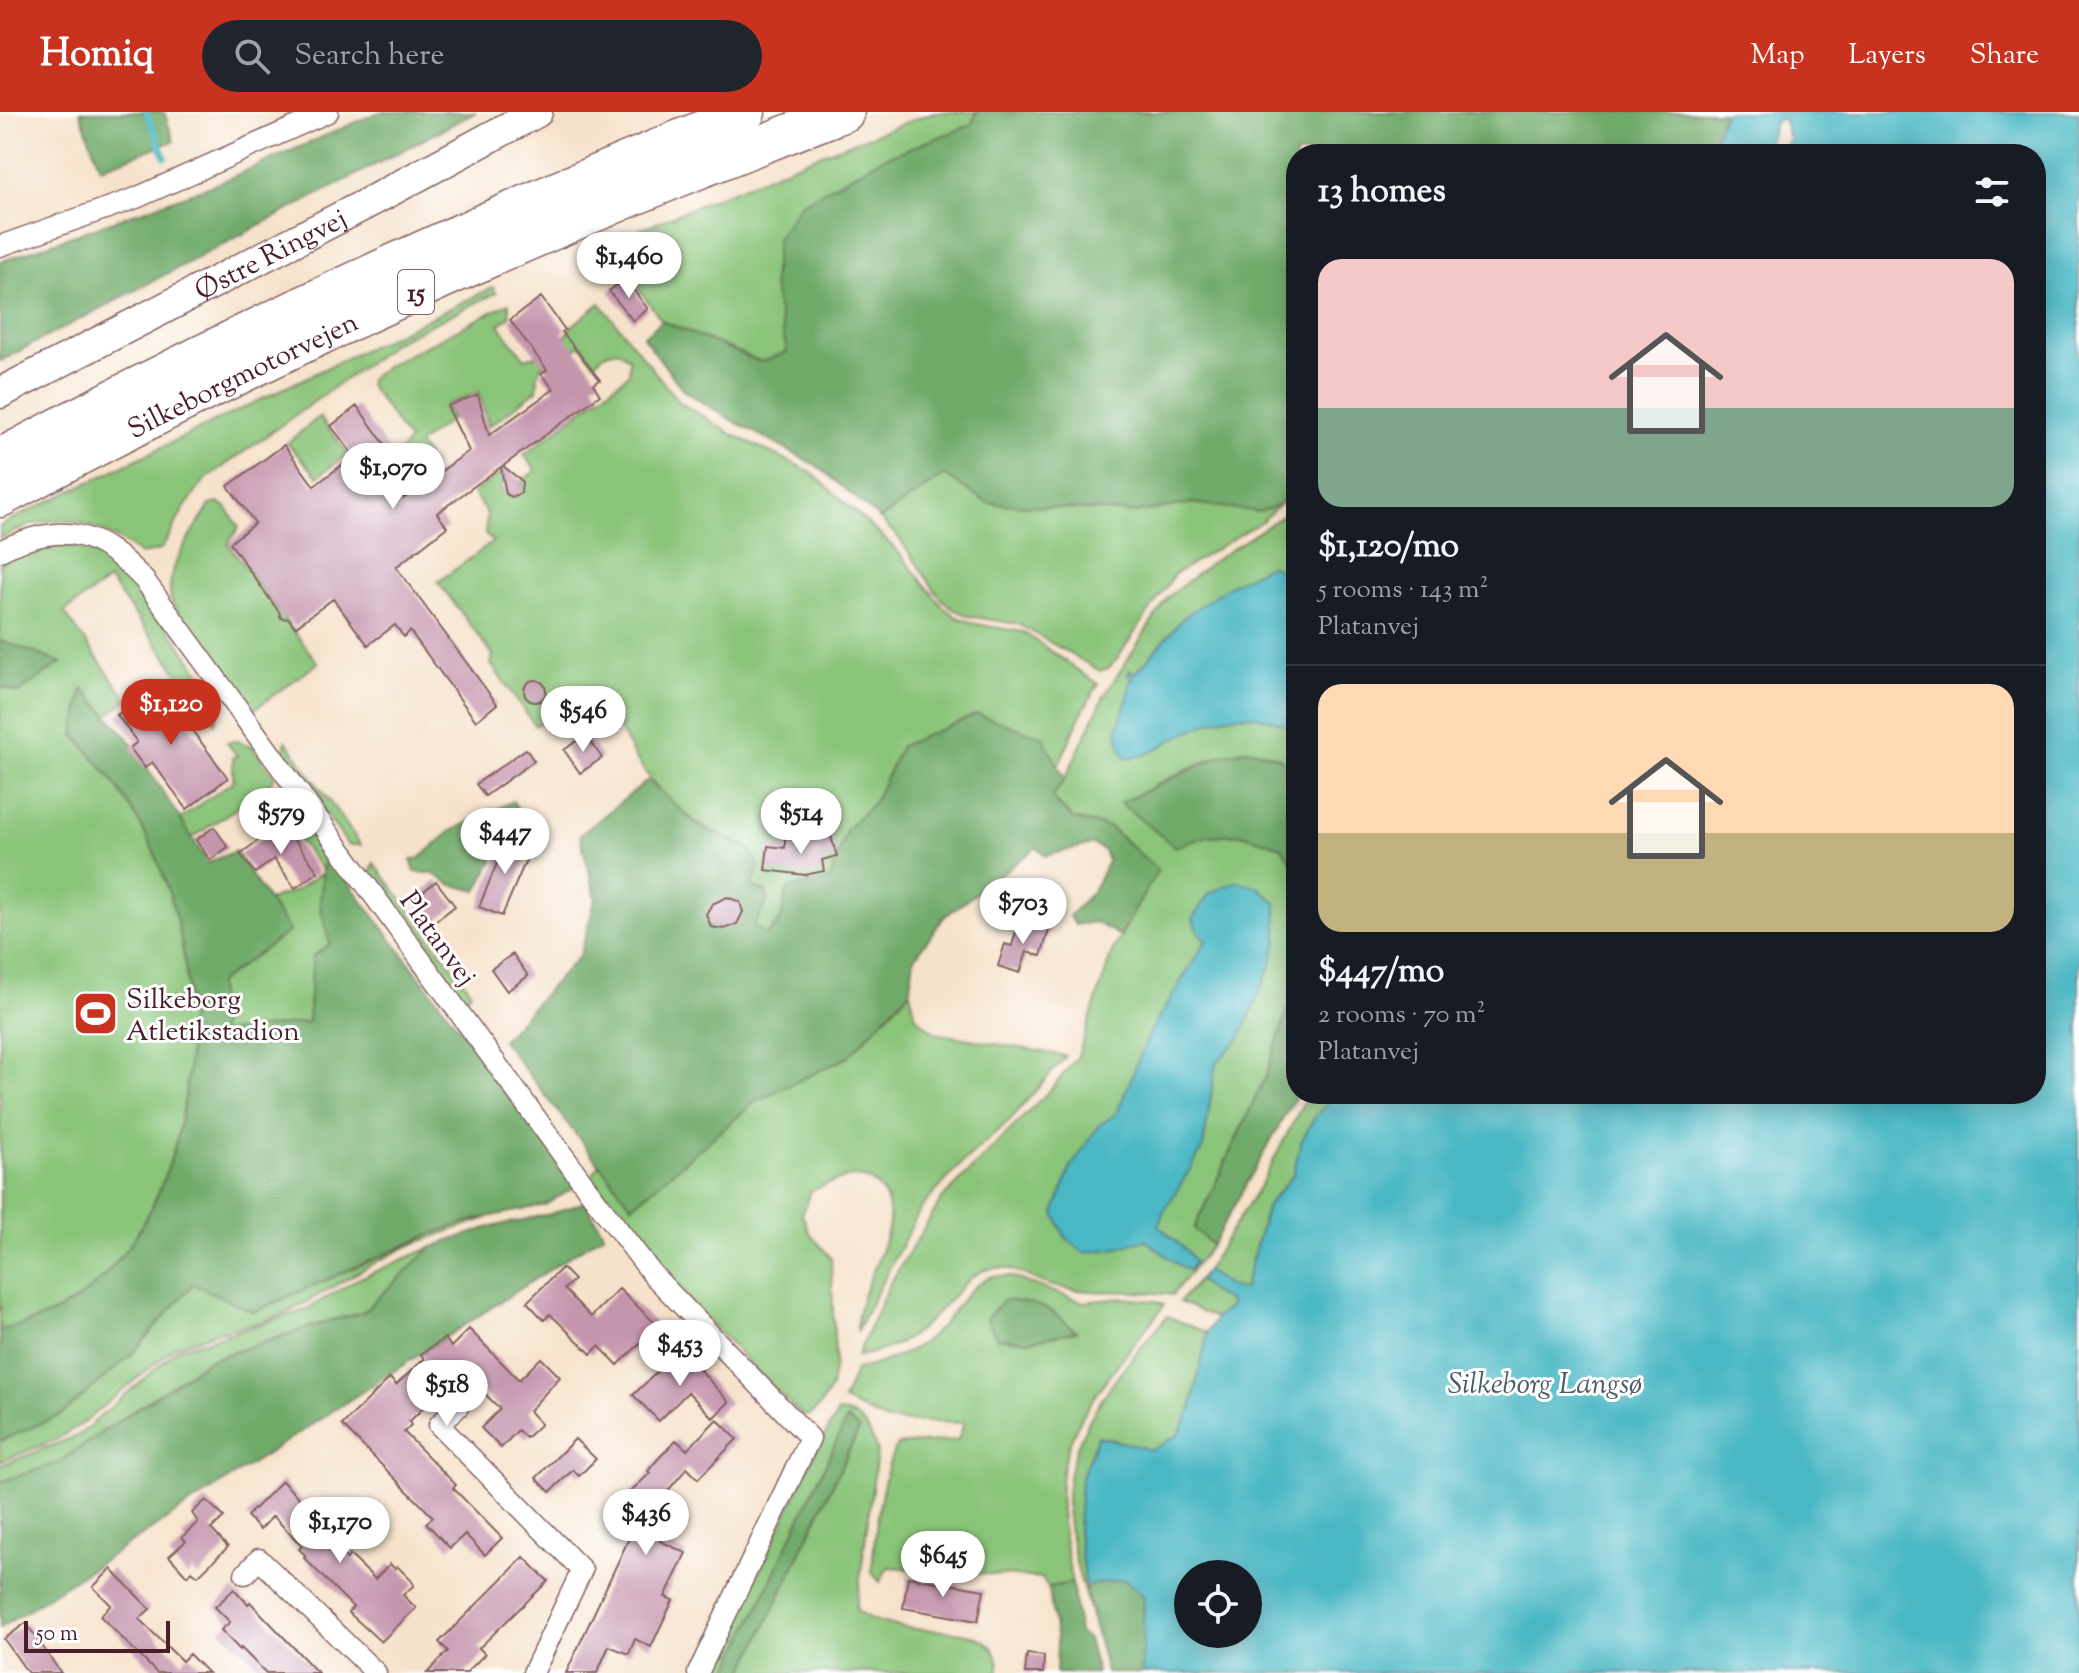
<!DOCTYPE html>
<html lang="en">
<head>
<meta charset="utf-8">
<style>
	:root { --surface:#171b24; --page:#20242c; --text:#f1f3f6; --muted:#9ea1a6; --line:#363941; --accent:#c8321e }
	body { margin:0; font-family:"Sorts Mill Goudy",serif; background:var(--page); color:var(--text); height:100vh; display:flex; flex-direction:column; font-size:30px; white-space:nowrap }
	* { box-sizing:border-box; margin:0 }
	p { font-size:26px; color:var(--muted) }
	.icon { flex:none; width:44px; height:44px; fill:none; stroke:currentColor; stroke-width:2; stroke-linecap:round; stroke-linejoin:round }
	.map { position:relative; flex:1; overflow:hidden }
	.drawer { position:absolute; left:1286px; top:32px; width:760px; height:960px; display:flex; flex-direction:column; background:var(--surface); border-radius:32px; box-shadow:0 4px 20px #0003 }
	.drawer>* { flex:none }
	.fabs { position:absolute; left:1174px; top:1448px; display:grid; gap:16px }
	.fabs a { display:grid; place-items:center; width:88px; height:88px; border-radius:50%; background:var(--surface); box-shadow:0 4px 20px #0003; font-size:40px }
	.scale { position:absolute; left:24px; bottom:20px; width:146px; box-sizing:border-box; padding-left:8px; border:4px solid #4a1f2b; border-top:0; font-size:22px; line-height:28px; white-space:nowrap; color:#4a1f2b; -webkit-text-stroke:6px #fff; paint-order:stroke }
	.price { position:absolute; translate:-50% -68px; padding:0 18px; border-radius:28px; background:#fff; color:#222; font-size:26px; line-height:52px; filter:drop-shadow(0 2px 4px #0008) }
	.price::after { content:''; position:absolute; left:50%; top:48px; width:24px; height:18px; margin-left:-12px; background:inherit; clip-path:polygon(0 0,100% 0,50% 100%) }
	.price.selected { background:var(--accent); color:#fff }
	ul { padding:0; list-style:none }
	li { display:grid; align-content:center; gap:16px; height:424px; padding:0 32px }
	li+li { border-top:2px solid var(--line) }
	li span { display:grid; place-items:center; height:248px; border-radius:24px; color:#555 }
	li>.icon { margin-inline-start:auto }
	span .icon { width:144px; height:144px; fill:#fffc; stroke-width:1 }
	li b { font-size:34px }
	h2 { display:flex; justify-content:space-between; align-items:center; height:96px; padding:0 32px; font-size:34px }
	header { display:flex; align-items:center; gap:48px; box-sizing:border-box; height:112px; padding:0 40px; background:var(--accent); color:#fff }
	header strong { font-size:38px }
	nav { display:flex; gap:44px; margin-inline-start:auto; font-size:28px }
	.search { width:560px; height:72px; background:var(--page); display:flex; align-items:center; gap:20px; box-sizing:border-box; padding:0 28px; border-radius:44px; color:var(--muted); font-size:30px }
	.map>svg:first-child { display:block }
	.green { fill:#8ac479; stroke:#6a7252; stroke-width:2 }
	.forest { fill:#6faa69; stroke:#5c644a; stroke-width:2 }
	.water { fill:#4ab7c4; stroke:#4a6b78; stroke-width:2; fill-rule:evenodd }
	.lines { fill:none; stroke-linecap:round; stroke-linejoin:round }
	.stream { stroke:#4ab7c4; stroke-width:6 }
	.building { fill:#c595ae }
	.minor-casing { stroke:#866363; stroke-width:23 }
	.secondary-casing { stroke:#866363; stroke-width:33 }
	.motorway-casing { stroke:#866363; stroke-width:41 }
	.minor { stroke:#fff; stroke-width:20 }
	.secondary { stroke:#fff; stroke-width:30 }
	.motorway { stroke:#fff; stroke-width:38 }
	.labels { text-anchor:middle; stroke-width:6; stroke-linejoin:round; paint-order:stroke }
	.shield { fill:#fff; stroke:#80626b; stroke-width:2 }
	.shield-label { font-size:26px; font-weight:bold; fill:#4a1f2b }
	.street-label { font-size:28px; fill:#4a1f2b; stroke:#fff }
	.poi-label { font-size:28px; fill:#4a1f2b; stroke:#fff; text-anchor:start }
	.water-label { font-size:30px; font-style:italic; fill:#4a5c68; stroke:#fff }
</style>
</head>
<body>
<header>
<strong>Homiq</strong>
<div class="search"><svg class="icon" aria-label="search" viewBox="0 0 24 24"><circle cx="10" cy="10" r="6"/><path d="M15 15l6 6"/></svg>Search here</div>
<nav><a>Map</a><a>Layers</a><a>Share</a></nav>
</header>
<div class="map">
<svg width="2079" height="1561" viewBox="0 0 2079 1561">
	<rect width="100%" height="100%" fill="#fff"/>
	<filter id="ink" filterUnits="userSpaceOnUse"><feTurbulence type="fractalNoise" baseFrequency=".0125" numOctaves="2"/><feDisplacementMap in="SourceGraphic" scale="16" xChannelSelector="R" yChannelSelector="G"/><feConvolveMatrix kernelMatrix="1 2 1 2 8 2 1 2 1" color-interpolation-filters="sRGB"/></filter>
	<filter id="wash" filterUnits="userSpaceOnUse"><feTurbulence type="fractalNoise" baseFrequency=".006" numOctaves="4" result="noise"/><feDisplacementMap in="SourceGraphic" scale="32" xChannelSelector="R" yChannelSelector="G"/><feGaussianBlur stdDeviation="1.8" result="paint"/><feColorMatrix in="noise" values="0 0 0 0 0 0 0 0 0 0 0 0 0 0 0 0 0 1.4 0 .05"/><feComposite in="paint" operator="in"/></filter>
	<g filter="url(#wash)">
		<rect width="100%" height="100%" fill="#f6e2ca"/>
		<path class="green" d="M934 0H977L971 13 881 47 773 172 787 240 762 250 662 209 623 156 654 144 639 118 811 46Z
			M494 175 496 181 391 232 382 241 206 367 185 395 163 435 157 439 141 442C89 408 58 394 0 427V414L13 407Z
			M509 191 510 204 499 213 525 247 534 244 561 223 538 261 537 278 489 314 479 280 445 293 452 307 418 332 434 354 401 377 391 361 402 347 398 341 409 329 370 274 369 267 390 252Z
			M600 191 679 290 732 322 811 360 896 437 943 495 957 505 976 512 1023 520 1098 572 1080 604 1058 655 1043 625 901 634 875 689 847 717 830 768 787 778 781 808 766 824 754 814 749 736C678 711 641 666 611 599L603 602 559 599 535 614 491 552 493 543 438 470 493 430 485 422 487 402 473 381 501 361 504 366 501 378 512 385 521 381 522 369 536 358 524 343 629 262V246L617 238 606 241 594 251 581 233 551 251 571 215Z
			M319 305 348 341 318 365 287 331Z
			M944 363 988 391 1134 401 1193 391 1258 400 1279 393 1262 409 1175 462 1116 548 1109 556 1100 559 1018 512 968 504 951 496 939 484 899 426 880 407Z
			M218 391 226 395 239 415 228 432 318 551 253 598 172 491C162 457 193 422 210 393Z
			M1296 395V656C1282 647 1266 638 1249 638 1212 639 1155 675 1121 691L1175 734 1208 724 1242 722 1282 735 1296 757V874L1265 966 1194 1116 1212 1133 1172 1183C1132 1176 1090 1184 1050 1173 1024 1165 1003 1145 975 1163 966 1169 957 1180 949 1188 919 1221 903 1236 857 1244L889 1173 942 1087 1054 974 1078 944 1112 840 1157 758 1110 715 1073 707 1052 685 1065 667 1104 584 1168 485 1212 450Z
			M57 433C65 434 74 434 82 436 129 449 191 550 221 591L215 611 109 468 64 500 127 587 108 603 83 577 74 623C111 662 143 708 162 760 211 891 200 1082 88 1179 64 1200 30 1211 0 1218V574L19 581 60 550 0 529V451L32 437Z
			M237 629 252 634 275 665 263 678 192 726 180 707 233 669V645L237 644 227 630Z
			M286 629 361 733H348L283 642Z
			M276 687 288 690 339 758 324 746 320 792 330 832 313 844 308 911 221 921 218 871 289 819 268 788 295 779 323 760 285 710 272 716 260 701Z
			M374 751 471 880 462 889 369 763Z
			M910 879 916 905 935 921 1066 944 1010 1008 961 1052 921 1096 857 1218C853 1173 917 1108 875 1072 856 1056 831 1071 811 1079L802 1102 810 1122 831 1146 835 1250 831 1276 819 1295 810 1303 803 1304C727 1231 653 1154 591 1069L593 1061 600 1053 632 1094 756 989 848 945Z
			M1308 982H1340L1324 994 1301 1030 1293 1063 1267 1094 1244 1177 1231 1175 1206 1159 1261 1072Z
			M487 1106 413 1132 378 1149 289 1200 262 1210 214 1221 175 1235 83 1311 57 1327 0 1350V1329L61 1303 132 1242 193 1171 254 1200 431 1122 473 1108Z
			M432 1135 362 1201 328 1209 208 1248 57 1351 0 1370V1354L79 1323 178 1237 303 1199 358 1167Z
			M993 1164H1009L1083 1190 1122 1186 1156 1189 1164 1193C1130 1241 1074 1295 1063 1354 1056 1393 1065 1433 1072 1471L1048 1475 1042 1466 888 1455 880 1470 872 1461C874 1426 881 1363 897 1333L958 1328 964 1311 887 1309 843 1289 855 1259C880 1251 909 1243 930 1225 953 1206 964 1175 993 1164Z
			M1199 1168 1210 1179 1230 1190 1229 1196 1216 1206 1179 1190Z
			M1167 1204 1208 1221 1191 1298 1178 1323 1151 1338 1098 1324 1078 1419 1085 1474 1103 1546C1090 1498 1068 1438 1067 1390 1066 1317 1124 1256 1167 1204Z
			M838 1300C862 1302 870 1318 877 1340L856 1497C869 1509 891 1514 909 1516 941 1521 1002 1512 999 1561H743L859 1318 847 1308 727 1561H712L815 1341Z"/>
		<path class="forest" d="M80 0H164L174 29 100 56Z
			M379 0H476L0 249V150L216 72Z
			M977 0H1724L1709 42H1296V377L1279 393 1258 400 1193 391 1134 401 988 391 944 363 880 407 819 355 726 305 684 279 643 225 662 209 761 250 787 240 773 172 777 127 799 93 881 47 971 13Z
			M0 529 6 530 61 551 18 581 0 574Z
			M83 576 129 627 208 751 235 739 289 819 218 871 221 921 308 910 313 844 330 832 320 792 324 746 339 758 578 1073 545 1093 473 1108 431 1122 253 1200 193 1172 132 1242 61 1303 0 1329V1219C30 1211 64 1200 88 1179 200 1082 211 891 162 760 143 708 111 662 74 623Z
			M977 602 1043 625 1065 667 1052 686 1073 707 1109 715 1158 758 1120 824 1095 810 1075 813 1069 804 1093 779 1108 750 1104 738 1092 732 1045 744 1037 735 944 805 914 847 910 879 848 945 756 989 632 1094 502 928 580 843 596 786 580 723 648 668 700 715 749 736 759 754 752 775 766 780 768 788 754 814 766 824 781 808 787 777 830 768 847 717 875 689 901 634Z
			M1252 638 1278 645 1296 656V757L1282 735 1242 722 1208 724 1175 735 1120 691 1224 642Z
			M513 689 521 705 505 727 487 736 493 748 477 779 450 772 432 761 415 760 411 748 420 746 451 719Z
			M1296 874 1297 982 1212 1133 1194 1117 1265 966Z
			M585 1090 604 1122 0 1516V1370L57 1351 208 1249 328 1209 362 1201 432 1135 487 1116 550 1102Z
			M1004 1188C1042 1192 1047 1193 1076 1219L1030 1229 997 1226 986 1207Z
			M847 1307 859 1317 743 1561H727Z
			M1123 1467 1144 1484 1142 1561H1106L1085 1474Z
			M1072 1471 1079 1521 1088 1527 1097 1561H1056L1057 1530 1048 1475Z"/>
		<path class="water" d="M1724 0H2079V1561H1142L1144 1484 1123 1467 1085 1474 1078 1419 1081 1365 1098 1324 1151 1338 1178 1323 1191 1298 1208 1219 1216 1206 1229 1196 1230 1190 1210 1179 1199 1168 1206 1159 1231 1175 1244 1177 1267 1094 1293 1063 1301 1030 1313 1008 1324 994 1340 982H2036V42H1782L1789 27 1784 9 1780 6 1775 11 1765 42H1709ZM1248 1462V1522H1188V1462Z
			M1270 453 1296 467V618C1244 591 1214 605 1165 632 1151 640 1141 647 1125 645 1106 611 1130 603 1130 569L1134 567 1128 562 1130 558 1136 561 1184 505 1230 473Z
			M1237 769 1258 775 1276 791 1277 829 1270 856 1240 926 1216 951 1203 1036 1163 1101 1159 1113C1170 1126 1186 1135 1195 1150L1189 1158 1183 1156 1145 1128 1118 1136 1084 1141 1065 1125 1054 1101 1071 1055 1099 1013 1117 1001 1150 920 1206 829 1195 814 1193 806 1210 781Z"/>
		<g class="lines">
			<path class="stream" d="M146 0 165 45"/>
		</g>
		<g id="blocks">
			<path class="building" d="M625 167 648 197 633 209 609 179Z
				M541 185 565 218 562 220 600 268 593 272 600 283 503 354 522 369 521 381 512 385 506 382 501 355 437 401 447 415 396 455 497 592 476 609 410 519 404 525 395 513 368 533 333 487 295 515 289 507 281 506 279 500 230 431 255 411 228 374 284 333 314 374 354 344 331 314 357 294 399 352 386 361 404 386 469 339 447 294 478 283 489 323 554 277 541 262 547 258 510 208Z
				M524 579a11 11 0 1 1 22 0a11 11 0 1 1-22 0Z
				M158 573 228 666 187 697 152 650 145 656 130 636 137 630 117 603Z
				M586 623 602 646 580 661 564 638Z
				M526 637 534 649 485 684 476 672Z
				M282 711 318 760 295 776 274 747 255 761 240 742Z
				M214 715 228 735 210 748 196 728Z
				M830 721 837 744 822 748 824 759 805 763 765 758 768 734 785 736V727H808Z
				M508 724 532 734 502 804 479 795Z
				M436 769 455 794 433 811 414 787Z
				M727 785 740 790 743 800 737 812 724 817 711 815 706 802 712 792Z
				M1019 809 1049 818 1041 844 1027 840 1020 861 998 854 1005 832 1012 834Z
				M513 842 528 864 507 879 491 857Z
				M562 1156 574 1168 564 1177 591 1205 619 1177 658 1214 618 1253 599 1234 591 1242 550 1202 544 1208 527 1190Z
				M469 1217 519 1268 541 1246 560 1265 529 1299 541 1312 526 1326 518 1318 501 1336 481 1316 500 1297 461 1258 409 1310 411 1313 404 1320 456 1373 453 1376 502 1426 485 1443 465 1422 450 1436 426 1411 433 1405 342 1313 390 1266 396 1273 424 1247 421 1242 445 1226 451 1235Z
				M681 1237 729 1290 713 1306 688 1280 659 1309 633 1283Z
				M717 1307 737 1327 698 1367 687 1356 660 1388 676 1395 660 1429 686 1441 665 1485 673 1488 651 1535 635 1527 629 1542 609 1534 597 1561H566L639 1405 622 1388 650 1361 648 1359 658 1347 676 1328 687 1338Z
				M575 1327 596 1347 579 1364 573 1358 550 1380 536 1366Z
				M282 1369 328 1415 321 1421 347 1447 350 1443 375 1467 390 1452 395 1457 397 1454 411 1468 414 1473 403 1483 416 1496 381 1530 348 1500 353 1495 304 1446 306 1444 299 1437 302 1434 273 1404 260 1418 247 1404Z
				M206 1388 224 1405 211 1417 228 1435 198 1464 192 1459 187 1464 169 1444 186 1429 182 1425 198 1410 192 1401Z
				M524 1445 548 1469 479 1536 485 1542 466 1561H427L448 1539 439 1530Z
				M111 1457 150 1497 139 1507 182 1549 189 1542 208 1561H157L100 1504 111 1493 93 1475Z
				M908 1465 984 1478 978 1509 903 1496Z
				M234 1477 248 1492 250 1490 318 1561H266L241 1536 240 1538 221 1518 230 1510 215 1495Z
				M26 1511 61 1561H28L4 1527Z
				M1027 1542 1044 1544 1043 1561H1025Z"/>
		</g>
	</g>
	<g filter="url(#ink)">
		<use href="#blocks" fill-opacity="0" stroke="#866363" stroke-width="2"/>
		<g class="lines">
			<defs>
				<path id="minor" d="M0 134 136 86 328 0
					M0 439C63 408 99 419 145 469L589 1079 653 1163 810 1326 698 1561
					M458 1295 439 1313 582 1458 533 1561
					M245 1462 259 1447 376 1561"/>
				<g id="secondary">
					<path id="s1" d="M0 281 364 93 537 0"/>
				</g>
				<g id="motorway">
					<path d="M0 346C241 216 492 103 746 0"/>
					<path id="s2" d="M0 386C272 239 556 110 845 0"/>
				</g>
			</defs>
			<use href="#minor" class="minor-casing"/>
			<use href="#secondary" class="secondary-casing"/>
			<use href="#motorway" class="motorway-casing"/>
			<use href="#minor" class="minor"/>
			<use href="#secondary" class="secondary"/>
			<use href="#motorway" class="motorway"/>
		</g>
	</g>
	<defs>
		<symbol id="stadium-square" viewBox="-11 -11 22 22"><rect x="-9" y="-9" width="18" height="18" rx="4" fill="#c8321e" stroke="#fff"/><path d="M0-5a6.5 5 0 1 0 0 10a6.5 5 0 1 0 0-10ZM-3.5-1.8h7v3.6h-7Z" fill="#fff"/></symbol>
	</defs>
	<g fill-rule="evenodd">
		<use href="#stadium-square" x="70" y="876" width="51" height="51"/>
	</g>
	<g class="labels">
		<rect class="shield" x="398" y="158" width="36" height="44" rx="6"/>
		<g class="shield-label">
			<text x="416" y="189">15</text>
		</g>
		<g class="street-label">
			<text dy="10" stroke="none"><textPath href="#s1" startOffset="304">Østre Ringvej</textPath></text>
			<text dy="10" stroke="none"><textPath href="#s2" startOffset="272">Silkeborgmotorvejen</textPath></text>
			<text transform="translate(439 826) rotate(54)" y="10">Platanvej</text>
		</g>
		<g class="poi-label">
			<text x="126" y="896">Silkeborg<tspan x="126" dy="32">Atletikstadion</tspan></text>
		</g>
		<g class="water-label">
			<text x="1545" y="1281">Silkeborg Langsø</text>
		</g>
	</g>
</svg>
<div class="fabs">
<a><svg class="icon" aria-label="locate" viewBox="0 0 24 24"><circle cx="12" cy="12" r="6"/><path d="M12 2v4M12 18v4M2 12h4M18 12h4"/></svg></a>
</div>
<div class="scale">50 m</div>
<b class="price" style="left:629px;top:188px">$1,460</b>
<b class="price" style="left:393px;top:399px">$1,070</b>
<b class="price selected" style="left:171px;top:635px">$1,120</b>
<b class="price" style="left:583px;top:642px">$546</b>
<b class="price" style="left:281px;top:744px">$579</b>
<b class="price" style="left:801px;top:744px">$514</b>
<b class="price" style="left:505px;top:764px">$447</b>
<b class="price" style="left:1023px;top:834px">$703</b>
<b class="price" style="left:680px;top:1276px">$453</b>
<b class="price" style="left:447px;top:1316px">$518</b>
<b class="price" style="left:646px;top:1445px">$436</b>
<b class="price" style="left:340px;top:1453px">$1,170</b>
<b class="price" style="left:943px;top:1487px">$645</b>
<section class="drawer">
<h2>13 homes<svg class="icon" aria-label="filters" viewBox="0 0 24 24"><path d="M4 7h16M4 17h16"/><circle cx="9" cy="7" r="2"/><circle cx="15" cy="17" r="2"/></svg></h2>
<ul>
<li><span style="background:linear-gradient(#f6c9c9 60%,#7fa58c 0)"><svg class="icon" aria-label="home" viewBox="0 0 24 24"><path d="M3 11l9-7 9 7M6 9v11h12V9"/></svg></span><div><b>$1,120/mo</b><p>5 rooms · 143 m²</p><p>Platanvej</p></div></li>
<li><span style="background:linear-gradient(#ffd9b3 60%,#c2b280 0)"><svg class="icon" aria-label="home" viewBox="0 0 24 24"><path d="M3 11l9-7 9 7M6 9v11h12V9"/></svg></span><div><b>$447/mo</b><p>2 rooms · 70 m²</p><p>Platanvej</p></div></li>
</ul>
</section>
</div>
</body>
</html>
